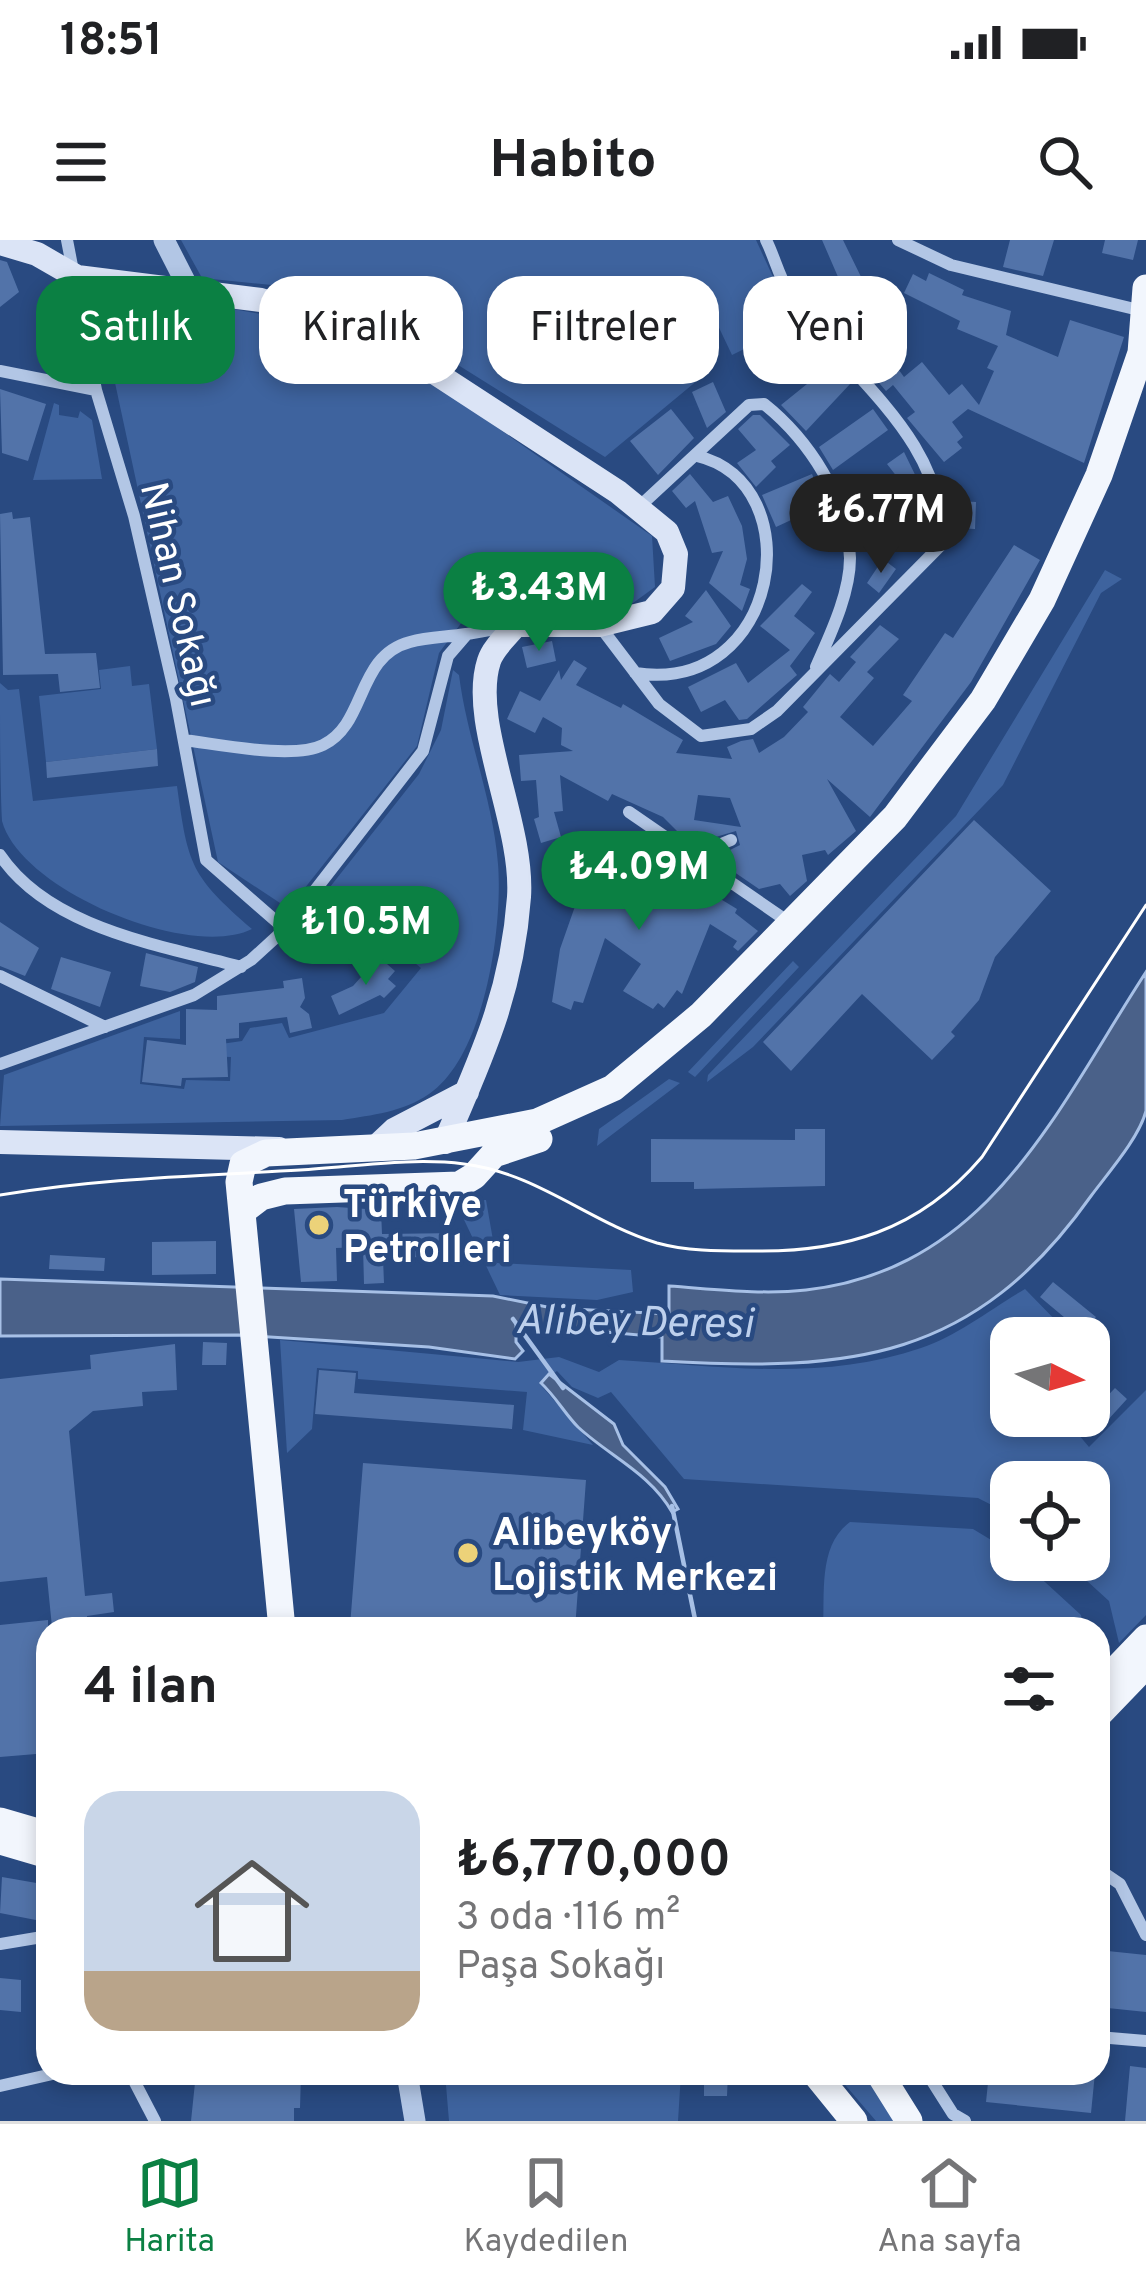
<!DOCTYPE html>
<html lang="tr">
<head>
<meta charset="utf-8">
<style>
	:root { --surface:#fff; --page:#f6f6f6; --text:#202124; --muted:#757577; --line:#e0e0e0; --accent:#0b8043 }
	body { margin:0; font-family:Overpass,sans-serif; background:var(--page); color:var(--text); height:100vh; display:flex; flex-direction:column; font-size:45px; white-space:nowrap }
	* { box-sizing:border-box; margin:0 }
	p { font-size:39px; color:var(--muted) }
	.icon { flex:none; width:66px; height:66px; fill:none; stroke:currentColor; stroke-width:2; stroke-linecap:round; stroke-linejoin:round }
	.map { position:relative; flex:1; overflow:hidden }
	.sheet { position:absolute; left:36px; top:1377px; width:1074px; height:468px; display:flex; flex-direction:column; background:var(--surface); border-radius:36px; box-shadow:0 6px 18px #0003 }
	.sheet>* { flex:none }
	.top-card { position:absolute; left:36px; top:36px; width:1074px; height:108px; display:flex; gap:24px }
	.needle { width:78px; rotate:95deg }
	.buttons { position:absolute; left:990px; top:1077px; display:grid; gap:24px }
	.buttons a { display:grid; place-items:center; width:120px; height:120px; border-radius:24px; background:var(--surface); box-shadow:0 6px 18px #0003; font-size:60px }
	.price { position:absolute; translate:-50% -102px; padding:0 27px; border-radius:42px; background:var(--accent); color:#fff; font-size:39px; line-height:78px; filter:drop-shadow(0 3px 6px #0008) }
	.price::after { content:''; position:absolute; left:50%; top:72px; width:36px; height:27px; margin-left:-18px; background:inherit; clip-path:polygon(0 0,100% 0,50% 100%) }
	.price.current { background:#222; color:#fff }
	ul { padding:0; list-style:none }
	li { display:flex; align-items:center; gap:36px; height:300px; padding:0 48px }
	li+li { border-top:3px solid var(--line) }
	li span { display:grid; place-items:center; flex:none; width:336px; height:240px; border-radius:36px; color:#555 }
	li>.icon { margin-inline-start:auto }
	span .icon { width:144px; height:144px; fill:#fffc; stroke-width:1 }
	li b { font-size:51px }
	h2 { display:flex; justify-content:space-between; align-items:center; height:144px; padding:0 48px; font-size:51px }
	.pill { padding:0 42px; border-radius:36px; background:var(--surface); box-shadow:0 6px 18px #0003; font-size:42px; line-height:108px }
	.pill.current { background:var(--accent); color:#fff }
	.status { display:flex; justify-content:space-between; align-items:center; height:84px; padding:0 60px; background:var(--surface); direction:ltr }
	.status svg { height:33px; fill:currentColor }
	header { display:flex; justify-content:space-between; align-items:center; height:156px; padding:0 48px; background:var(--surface); font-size:54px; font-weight:700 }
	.dock { display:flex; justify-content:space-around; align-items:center; height:168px; border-top:3px solid var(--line); background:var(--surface); font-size:33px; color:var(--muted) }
	.dock a { display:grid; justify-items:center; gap:6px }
	.dock .current { color:var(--accent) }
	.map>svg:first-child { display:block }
	.green { fill:#3e639e }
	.water { fill:#4a6189; stroke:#a7c0e6; stroke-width:3 }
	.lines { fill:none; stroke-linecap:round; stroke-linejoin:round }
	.stream { stroke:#a7c0e6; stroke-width:4.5 }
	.building { fill:#5273a9; fill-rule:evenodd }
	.minor { stroke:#b2c6e5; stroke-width:12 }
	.tertiary { stroke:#b2c6e5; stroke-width:21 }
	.secondary { stroke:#dbe4f6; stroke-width:24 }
	.primary { stroke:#f2f6fd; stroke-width:27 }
	.tram { stroke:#fff; stroke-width:3 }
	.poi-dot { fill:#ecd279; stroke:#294a81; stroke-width:4.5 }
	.labels { text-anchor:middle; stroke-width:9; stroke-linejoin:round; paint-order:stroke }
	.street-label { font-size:39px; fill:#fff; stroke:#294a81 }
	.poi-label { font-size:39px; font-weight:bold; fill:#fff; stroke:#294a81; text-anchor:start }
	.water-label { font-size:42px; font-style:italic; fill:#bdd0ed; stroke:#294a81 }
</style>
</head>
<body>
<div class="status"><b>18:51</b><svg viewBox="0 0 49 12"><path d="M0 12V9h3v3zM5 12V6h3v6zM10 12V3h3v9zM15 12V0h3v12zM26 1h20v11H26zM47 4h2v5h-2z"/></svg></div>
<header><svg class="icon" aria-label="menu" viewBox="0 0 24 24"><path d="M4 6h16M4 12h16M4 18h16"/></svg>Habito<svg class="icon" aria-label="search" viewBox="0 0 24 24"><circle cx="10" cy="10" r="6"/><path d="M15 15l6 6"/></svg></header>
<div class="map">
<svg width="1146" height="1881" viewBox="0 0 1146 1881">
	<rect width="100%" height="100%" fill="#294a81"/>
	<path class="green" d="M181 0H756L785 63 835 116 807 140 775 94 732 115 712 73 686 83 710 130 605 217 359 63 272 45 202 38Z
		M185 60 362 93 652 296 655 347 633 363 462 382 439 413 417 506 293 663H280L218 622 100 73Z
		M54 163 59 165V175L78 178 80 171 92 180 102 239 33 240Z
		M1105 330 1122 339 1101 353 1003 545 753 807 707 842 708 835 956 576Z
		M130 426 132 446 149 444 157 509 46 522 39 456 101 449 99 430Z
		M453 430 459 435C467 499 493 559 498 624 503 687 485 816 429 854 403 872 372 875 342 880L0 886 4 835 180 771V799L144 797 140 844 184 849 186 840 230 841 231 817 201 816 200 807 242 801 250 788 282 783 289 798 384 773 421 728 372 688 349 718 335 710 360 670 330 647 419 534 441 490Z
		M0 443 8 450 19 449 33 561 177 546C188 626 191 636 252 689 190 720 21 651 2 581 0 541 0 485 0 443Z
		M793 721 799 727 695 837 688 832Z
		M669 839 680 843 597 906 599 889Z
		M486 960 497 1023 631 1030 633 1052 597 1060 500 1055 456 963Z
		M1025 1049 1065 1090 1058 1098H1011V1176H1063L1089 1207 1146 1150V1375L1119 1403 1109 1361 1064 1320H1089V1242H1011V1275L978 1258 684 1239 611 1152 598 1158 572 1147 557 1131 539 1143 593 1205 523 1190 527 1152 358 1139V1131L317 1128 312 1189 287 1213 280 1100 518 1122 559 1117 599 1132 619 1120C719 1126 823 1142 921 1108 957 1096 992 1068 1025 1049Z
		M850 1282 973 1289 1011 1312V1320H1021L1081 1375 1083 1389H823C825 1353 818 1305 850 1282Z
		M445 1833H681L678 1881H449Z
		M835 1833H869L896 1881H876Z"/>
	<path class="water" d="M1146 732C1146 767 1146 840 1146 871 1139 898 1108 933 1091 956 974 1121 851 1132 662 1121V1097L516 1084V1102L523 1111 515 1119 429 1107 240 1095 0 1096V1039L493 1056 552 1068 669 1074V1046C714 1049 761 1055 806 1050 990 1029 1056 870 1146 732Z
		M549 1134 614 1184 623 1205 665 1247 678 1269 672 1272C650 1233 609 1216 578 1187 565 1174 556 1157 541 1143Z"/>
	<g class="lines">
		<path class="stream" d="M513 1079 563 1148
			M672 1266 697 1389"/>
	</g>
	<path class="building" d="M822 0H843L865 45 878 42 890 72 864 82 904 137 922 122 949 155 962 144 979 165 994 131 987 128 998 106 957 89 960 81 904 53 913 34 926 41 929 33 964 50 962 55 1011 71 1006 95 1058 117 1070 80 1124 97 1084 223 968 169 952 182 963 197 957 202 962 208 944 222 907 178 915 172 893 145 886 151 867 129 872 124 844 90 834 57 845 53Z
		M1010 0H1054L1043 36 1003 27Z
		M1105 0H1138L1133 20 1102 13Z
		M0 20 7 22 19 52 0 67Z
		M772 98 793 131 775 141 759 106Z
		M833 123 851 143 806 191 781 165Z
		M713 142 726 172 707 188 692 152Z
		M0 149 46 164 28 221 2 213Z
		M671 169 694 198 658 235 630 201Z
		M873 169 888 190 833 230 819 207Z
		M753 175H760L790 205 771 221 776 227 756 247 737 223 756 210 738 189Z
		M904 212 922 249 920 288 903 291 901 277 859 288 849 263 901 242 887 224Z
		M690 234 713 262 728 256 742 286 747 319 740 345 750 349 742 371 709 343 723 311 712 313 695 261 686 268 672 251Z
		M812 234 836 292 810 300 802 275 776 287 762 255Z
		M959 261 976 262 975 289 957 288Z
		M12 272 13 279 30 277 45 414 96 413 100 448 60 452 58 434 3 435 0 274Z
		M1014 305 1040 320 971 442 870 577 827 539 856 591 828 615 825 610 802 615 807 641 790 656 780 644 759 649 721 623 718 616 740 605 736 591 702 601 683 597 663 577 612 554 608 561 560 535 563 571 554 572 561 597 541 603 534 579 539 577 536 540 521 541 519 515 573 511 561 505 562 488 543 477 535 493 507 479 520 451 540 461 559 430 561 440 574 420 587 428 576 445 621 468 623 464 683 500 676 513 732 519 727 507 741 501 753 499 759 513 784 497 808 472 803 467 830 434 839 442 856 422 850 417 880 385 899 399 867 432 874 438 840 477 873 506 912 461 903 455 945 393 953 398ZM698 555 730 558 741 587 694 580Z
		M883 319 896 329 879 353 867 343Z
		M802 344 812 352 794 376 815 393 790 426 797 435 747 479 739 480 725 460 701 472 688 447 736 423 748 443 790 410 760 386Z
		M706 350 731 386 716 404 670 421 659 398 693 382 685 376Z
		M552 401 556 421 527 428 522 407Z
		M157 509 158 526 47 538 46 522Z
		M974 580 1051 651 995 717 979 760 951 792 955 796 932 820 862 754 791 831 763 802Z
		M586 613 626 630 651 653 664 633 704 660 709 652 737 669 735 673 758 691 738 711 733 707 737 701 710 684 682 754 677 750 664 768 658 763 653 769 623 751 641 724 605 698 583 763 574 761 571 770 552 762 560 709 586 635 578 632Z
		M328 657 355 672 324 714 303 695Z
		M0 682 39 708 25 736 0 726Z
		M146 713 198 727 195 742 170 752 140 746Z
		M61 717 111 732 100 767 51 749Z
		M379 717 395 731 388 739 396 746 384 758 380 755 339 775 331 756 353 746Z
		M302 738 305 758 300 767 309 774 312 788 290 793 287 777 239 783V798L226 799 228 837 182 838 181 846 142 842 147 800 186 805V769L217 770V756L284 748 283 741Z
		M795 889H825V946L694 949V942H651V899L795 900Z
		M337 967 381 970 382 994 459 993V1016L383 1018 384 1043 364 1044 363 1007 336 1008 337 1041 301 1042 294 969Z
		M216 1001V1034L152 1035V1002Z
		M50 1015 105 1018 104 1031 49 1029Z
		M1053 1042 1096 1077 1083 1093 1040 1057Z
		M203 1102 227 1103 226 1125H202Z
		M175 1104 177 1150 142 1152 143 1166 93 1171 69 1191 85 1356 112 1353 114 1372 87 1376V1383L52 1387 47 1337 0 1342V1139L91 1129 90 1115Z
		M319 1130 356 1133 354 1153 514 1165 512 1189 315 1174Z
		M1115 1148 1127 1159 1106 1182 1094 1170Z
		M363 1223 586 1240 575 1389 350 1386Z
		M48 1380V1513L0 1517V1385Z
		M2 1637 48 1645 41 1681 0 1673Z
		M1098 1710 1146 1715V1772L1098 1767Z
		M0 1738 21 1740V1772L0 1770Z
		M1130 1826 1146 1828V1881H1125Z
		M196 1833H301L300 1868H294V1881H191Z
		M704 1833H728L727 1856H704Z
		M989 1833H1095L1091 1873 986 1862Z"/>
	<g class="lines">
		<path class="minor" d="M67 0 96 150 134 276 176 459 206 620 285 689
			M898 0 951 25 1143 71
			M0 131 96 150
			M639 267 749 165 764 164C808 199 848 259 850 318 850 354 830 395 816 427
			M599 385 659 464 701 496 751 489 777 471 942 304C945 194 843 135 788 51 779 36 774 16 766 0
			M635 433C781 456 812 243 697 216
			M184 500C218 504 293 520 323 505 367 484 356 416 410 402 428 397 448 397 466 394
			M629 572 790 683
			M697 614 731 600
			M0 615C50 689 161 705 241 727
			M0 736 105 787
			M0 824 194 755 251 720 285 689 423 511 448 416 467 394 512 386
			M1098 1629 1120 1644 1146 1695
			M0 1704 48 1696
			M1098 1797 1146 1801
			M130 1833 155 1881
			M927 1833 953 1874 965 1881
			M0 1846 57 1833"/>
		<path class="tertiary" d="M164 0 190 51
			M407 1833 415 1881"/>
		<path class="secondary" d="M0 3 37 14 77 37 261 60 368 89 618 252 667 292 676 314 673 348 652 372 599 385H516C507 396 493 408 489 421 469 482 524 584 519 657 512 753 482 816 445 902
			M0 902 279 909
			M378 905 394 890 467 852"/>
		<path class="primary" d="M245 969 261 957 285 951 459 945 474 936 494 914 539 899
			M282 1389 239 942 243 924 266 913 414 906 537 882 613 848 701 775 895 577 983 460 1042 360 1099 235 1141 113 1146 48
			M1098 1448 1146 1398
			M1098 1475 1146 1425
			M0 1581 48 1595
			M0 1601 48 1615
			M815 1833 854 1881
			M879 1833 909 1881"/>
		<path class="tram" d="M0 955C100 938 199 936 300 930 353 927 411 917 464 924 537 933 589 982 657 1003 686 1011 718 1011 748 1011 843 1013 919 991 982 917L1146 665"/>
	</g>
	<g class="poi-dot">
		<circle cx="319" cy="985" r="12"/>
		<circle cx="468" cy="1313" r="12"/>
	</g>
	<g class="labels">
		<g class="street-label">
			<text transform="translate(180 354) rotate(77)" y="14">Nihan Sokağı</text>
		</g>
		<g class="poi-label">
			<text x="343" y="977">Türkiye<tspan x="343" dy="45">Petrolleri</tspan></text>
			<text x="492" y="1305">Alibeyköy<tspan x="492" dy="45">Lojistik Merkezi</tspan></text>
		</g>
		<g class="water-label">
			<text transform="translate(634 1080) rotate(1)" y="15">Alibey Deresi</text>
		</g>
	</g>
</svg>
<div class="buttons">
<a><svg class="needle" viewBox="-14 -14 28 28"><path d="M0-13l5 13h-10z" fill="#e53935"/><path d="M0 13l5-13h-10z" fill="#757577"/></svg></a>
<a><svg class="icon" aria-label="locate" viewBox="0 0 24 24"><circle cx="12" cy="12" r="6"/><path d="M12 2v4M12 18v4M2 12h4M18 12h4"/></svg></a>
</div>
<b class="price current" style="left:881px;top:336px">₺6.77M</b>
<b class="price" style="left:539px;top:414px">₺3.43M</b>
<b class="price" style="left:639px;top:693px">₺4.09M</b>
<b class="price" style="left:366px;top:748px">₺10.5M</b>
<div class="top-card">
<a class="pill current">Satılık</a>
<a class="pill">Kiralık</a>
<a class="pill">Filtreler</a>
<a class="pill">Yeni</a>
</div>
<section class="sheet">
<h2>4 ilan<svg class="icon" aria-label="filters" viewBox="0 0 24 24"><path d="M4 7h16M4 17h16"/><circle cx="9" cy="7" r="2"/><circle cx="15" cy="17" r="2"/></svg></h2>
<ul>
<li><span style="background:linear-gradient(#c9d6e8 75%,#b9a48a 0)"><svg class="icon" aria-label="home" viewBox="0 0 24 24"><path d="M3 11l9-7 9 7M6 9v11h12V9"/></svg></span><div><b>₺6,770,000</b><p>3 oda · 116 m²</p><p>Paşa Sokağı</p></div></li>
</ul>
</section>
</div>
<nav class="dock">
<a class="current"><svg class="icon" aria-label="map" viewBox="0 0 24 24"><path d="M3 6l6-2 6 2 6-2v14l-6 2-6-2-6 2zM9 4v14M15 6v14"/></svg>Harita</a>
<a><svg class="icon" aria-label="saved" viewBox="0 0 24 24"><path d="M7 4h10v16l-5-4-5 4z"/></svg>Kaydedilen</a>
<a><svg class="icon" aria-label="home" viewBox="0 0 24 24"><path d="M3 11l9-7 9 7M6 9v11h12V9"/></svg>Ana sayfa</a>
</nav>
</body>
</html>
